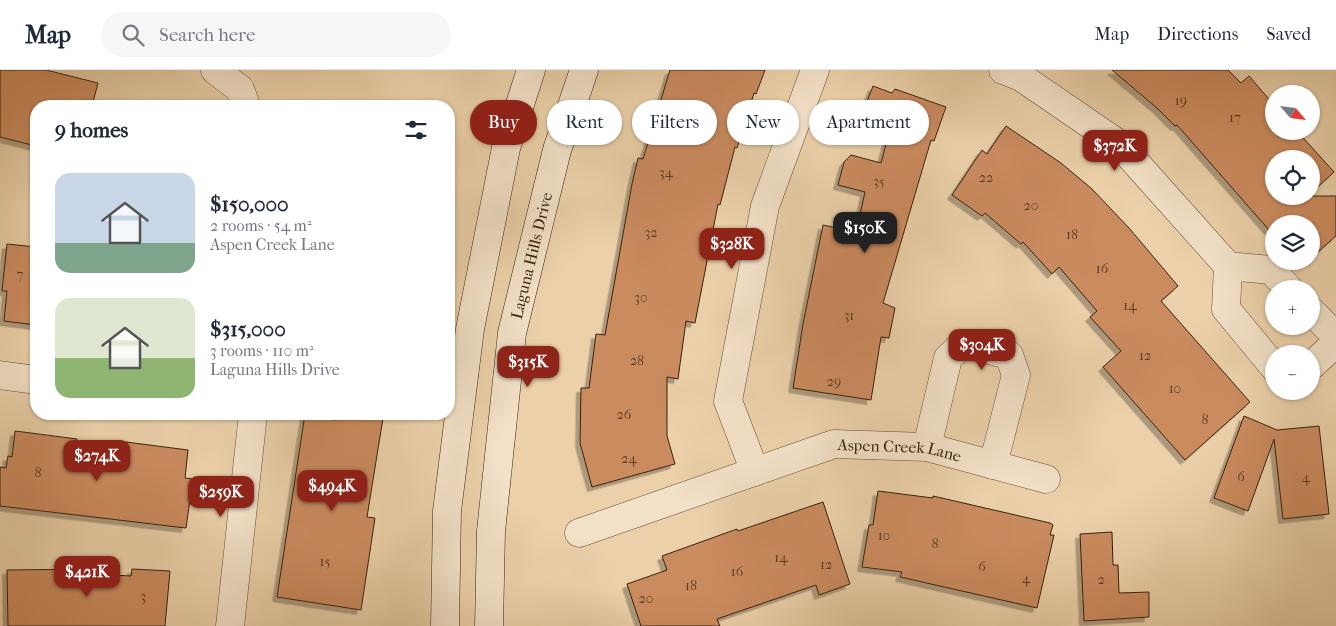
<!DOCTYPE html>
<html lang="en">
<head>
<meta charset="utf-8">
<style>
	:root { --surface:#fff; --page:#f6f6f7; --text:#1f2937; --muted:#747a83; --line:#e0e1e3; --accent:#8f2418 }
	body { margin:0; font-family:"IM FELL French Canon",serif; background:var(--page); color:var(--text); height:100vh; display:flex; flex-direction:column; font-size:19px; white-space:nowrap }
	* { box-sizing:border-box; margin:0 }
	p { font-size:16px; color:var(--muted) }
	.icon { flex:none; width:28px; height:28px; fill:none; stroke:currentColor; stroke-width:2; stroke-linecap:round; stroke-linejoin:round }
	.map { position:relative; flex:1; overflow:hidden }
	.panel { position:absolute; left:30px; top:30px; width:425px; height:320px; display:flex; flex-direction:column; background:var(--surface); border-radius:20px; box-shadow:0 1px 4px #0004 }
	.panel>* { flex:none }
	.banner { position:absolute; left:470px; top:30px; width:475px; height:45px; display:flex; gap:10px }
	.needle { width:32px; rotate:118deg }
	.fabs { position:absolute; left:1265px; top:15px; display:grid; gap:10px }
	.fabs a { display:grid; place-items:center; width:55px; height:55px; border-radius:50%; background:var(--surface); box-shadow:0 1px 4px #0004; font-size:25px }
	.price { position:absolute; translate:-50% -42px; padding:0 11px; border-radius:10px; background:var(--accent); color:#fff; font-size:16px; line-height:32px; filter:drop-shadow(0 1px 2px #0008) }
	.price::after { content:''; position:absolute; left:50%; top:30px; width:15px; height:11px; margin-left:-8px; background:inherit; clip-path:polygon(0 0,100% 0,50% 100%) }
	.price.current { background:#222; color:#fff }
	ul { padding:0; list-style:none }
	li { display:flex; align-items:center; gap:15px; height:125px; padding:0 25px }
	li span { display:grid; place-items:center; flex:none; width:140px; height:100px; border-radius:15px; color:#555 }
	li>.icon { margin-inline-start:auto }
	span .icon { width:60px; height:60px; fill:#fffc; stroke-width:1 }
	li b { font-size:21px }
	h2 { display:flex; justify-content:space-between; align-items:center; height:60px; padding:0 25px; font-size:21px }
	.tag { padding:0 18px; border-radius:22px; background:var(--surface); box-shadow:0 1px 4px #0004; font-size:18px; line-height:45px }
	.tag.current { background:var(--accent); color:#fff }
	header { display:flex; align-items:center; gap:30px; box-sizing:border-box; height:70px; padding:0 25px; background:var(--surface); border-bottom:1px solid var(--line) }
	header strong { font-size:24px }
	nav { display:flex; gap:28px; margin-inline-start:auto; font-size:18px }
	.search { width:350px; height:45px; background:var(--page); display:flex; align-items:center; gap:12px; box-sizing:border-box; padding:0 18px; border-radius:28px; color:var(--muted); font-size:19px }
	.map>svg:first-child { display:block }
	.building { fill:#ca8b5e; stroke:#372211; filter:url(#shadow) }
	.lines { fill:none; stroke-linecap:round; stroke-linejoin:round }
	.street-casing { stroke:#644e37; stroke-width:29 }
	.secondary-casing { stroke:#372211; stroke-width:29 }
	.street { stroke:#f2e0c7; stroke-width:28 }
	.secondary { stroke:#f2e0c7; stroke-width:28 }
	.labels { text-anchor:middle; stroke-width:4; stroke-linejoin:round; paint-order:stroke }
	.number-label { font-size:14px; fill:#5c3c24 }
	.street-label { font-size:16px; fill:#372211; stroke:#f2e0c7 }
</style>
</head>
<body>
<header>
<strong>Map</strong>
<div class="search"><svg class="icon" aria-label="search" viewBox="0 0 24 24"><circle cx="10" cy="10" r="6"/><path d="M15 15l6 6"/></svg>Search here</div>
<nav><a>Map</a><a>Directions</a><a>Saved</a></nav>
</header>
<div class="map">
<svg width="1336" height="556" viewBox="0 0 1336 556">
	<defs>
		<filter id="shadow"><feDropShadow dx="-4.5" dy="4.5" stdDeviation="0" flood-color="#0004"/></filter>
	</defs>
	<rect width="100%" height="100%" fill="#ebd0a9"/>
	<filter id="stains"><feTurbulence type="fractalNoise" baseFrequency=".004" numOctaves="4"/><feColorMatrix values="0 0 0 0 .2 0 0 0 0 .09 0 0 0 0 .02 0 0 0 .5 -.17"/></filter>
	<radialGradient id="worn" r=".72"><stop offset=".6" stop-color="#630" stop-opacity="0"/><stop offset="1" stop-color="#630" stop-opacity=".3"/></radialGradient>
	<path class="building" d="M0 0H46L98 13 92 36H36V76L0 67Z
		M670 0H765L756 24 754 23 737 78 735 77 720 135 718 134 695 253 686 251 678 309 667 307V366L675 394 592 417 580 373 581 318H589L596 264 605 265 632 114 638 88 643 89Z
		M1112 0H1228L1241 13 1249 6 1274 35V61H1297L1334 102 1311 123V89H1274V126H1336V166L1311 188V154H1274L1269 160 1177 55 1175 56 1157 38Z
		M873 16 892 23 895 19 946 37 934 71 931 70 883 233 895 238 889 268 881 267 871 330 793 318 803 254 823 155 856 162 865 122 838 115 844 92 851 85 881 93 891 55 862 44Z
		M1006 56 1061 93 1092 119 1129 158 1178 216 1161 231 1250 332 1185 390 1103 297 1121 281 1090 247 1097 241 1059 197 1052 204 1023 172 1021 174 985 143 982 146 952 125 982 80 987 84Z
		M7 174 36 177V255L4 251 7 221H2Z
		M305 344 336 350V344H358L383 348 367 447 375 448 361 540 277 527Z
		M1244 346 1277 360 1319 356 1329 444 1283 449 1274 369 1248 441 1214 428Z
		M15 361 77 369 74 395 77 396 122 400 126 372 188 380 185 408 193 409 186 458 0 436V397L6 398 8 386 12 387Z
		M878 421 933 428V426L1050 453 1053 455 1050 465H1054L1037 538 900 507 902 502 862 497 869 455H873Z
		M823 432 850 514 819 525 816 515 717 549 720 556H641L627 514 667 500 662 486 737 459 738 461Z
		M1112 462 1113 495H1118L1119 523 1149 522V547L1084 551 1080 464Z
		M91 499V504L131 506 132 499 170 501 165 556H8L7 500Z"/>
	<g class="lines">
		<defs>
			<g id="street">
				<path d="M215 0 240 19 246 36"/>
				<path d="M1003 0 1021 7 1119 74 1228 196 1271 200 1289 219"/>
				<path d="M1228 196 1226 239 1274 297"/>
				<path d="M1311 241 1336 266"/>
				<path d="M1311 296 1336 273"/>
				<path d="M0 305 36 310"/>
				<path d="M927 377 948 288 963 274 1009 285 1016 305 993 395"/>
				<path d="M755 402 728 331 765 136 815 0"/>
				<path id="s1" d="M579 463 834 374 927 377 1046 409"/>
				<path d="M230 556 253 344"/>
			</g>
			<g id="secondary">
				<path d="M445 556 447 441 470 259 506 78 531 0"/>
				<path id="s2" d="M489 556 491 461 512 263 557 80 584 0"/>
			</g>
		</defs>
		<use href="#street" class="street-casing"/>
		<use href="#secondary" class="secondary-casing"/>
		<use href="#street" class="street"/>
		<use href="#secondary" class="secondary"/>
	</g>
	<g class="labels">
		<g class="number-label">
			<text x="1181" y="35">19</text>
			<text x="1235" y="52">17</text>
			<text x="666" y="107">34</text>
			<text x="986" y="112">22</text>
			<text x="879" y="116">35</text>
			<text x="1031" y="140">20</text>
			<text x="651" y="167">32</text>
			<text x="1072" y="169">18</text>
			<text x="1102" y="203">16</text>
			<text x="20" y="209">7</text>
			<text x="641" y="232">30</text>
			<text x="1130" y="240">14</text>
			<text x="849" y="250">31</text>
			<text x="1145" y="290">12</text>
			<text x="637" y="295">28</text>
			<text x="834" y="316">29</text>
			<text x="1175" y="323">10</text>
			<text x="624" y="349">26</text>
			<text x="1205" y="354">8</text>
			<text x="629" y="393">24</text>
			<text x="38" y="407">8</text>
			<text x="1241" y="411">6</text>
			<text x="1306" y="412">4</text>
			<text x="884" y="470">10</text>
			<text x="935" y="478">8</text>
			<text x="781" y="492">14</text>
			<text x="325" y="496">15</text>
			<text x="826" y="499">12</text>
			<text x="982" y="501">6</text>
			<text x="737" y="506">16</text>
			<text x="1026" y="513">4</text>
			<text x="1101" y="514">2</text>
			<text x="691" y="520">18</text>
			<text x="143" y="531">3</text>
			<text x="646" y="533">20</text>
		</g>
		<g class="street-label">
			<text dy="6" stroke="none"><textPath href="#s2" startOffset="374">Laguna Hills Drive</textPath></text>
			<text dy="6" stroke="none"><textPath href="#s1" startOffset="336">Aspen Creek Lane</textPath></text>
		</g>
	</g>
	<rect width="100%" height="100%" filter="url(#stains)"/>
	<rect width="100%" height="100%" fill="url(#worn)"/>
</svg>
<div class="fabs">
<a><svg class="needle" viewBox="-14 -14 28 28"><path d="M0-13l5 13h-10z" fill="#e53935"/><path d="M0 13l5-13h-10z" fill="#747a83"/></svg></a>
<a><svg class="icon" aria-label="locate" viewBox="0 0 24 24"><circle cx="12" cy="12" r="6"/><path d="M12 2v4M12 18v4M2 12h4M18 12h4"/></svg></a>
<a><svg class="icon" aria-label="layers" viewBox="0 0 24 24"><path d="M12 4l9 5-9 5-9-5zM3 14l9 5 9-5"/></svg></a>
<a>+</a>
<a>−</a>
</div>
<b class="price" style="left:1115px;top:102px">$372K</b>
<b class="price current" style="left:865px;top:184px">$150K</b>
<b class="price" style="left:732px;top:200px">$328K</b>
<b class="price" style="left:982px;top:301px">$304K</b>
<b class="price" style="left:528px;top:318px">$315K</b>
<b class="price" style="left:97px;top:412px">$274K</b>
<b class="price" style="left:332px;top:442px">$494K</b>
<b class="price" style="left:221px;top:448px">$259K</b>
<b class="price" style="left:87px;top:528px">$421K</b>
<div class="banner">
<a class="tag current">Buy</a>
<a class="tag">Rent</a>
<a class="tag">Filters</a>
<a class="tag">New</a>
<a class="tag">Apartment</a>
</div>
<section class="panel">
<h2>9 homes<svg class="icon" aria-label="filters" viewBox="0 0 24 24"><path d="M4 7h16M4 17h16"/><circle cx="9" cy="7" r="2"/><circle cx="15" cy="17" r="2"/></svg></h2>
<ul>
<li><span style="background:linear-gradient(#c9d6e8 70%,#7fa58c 0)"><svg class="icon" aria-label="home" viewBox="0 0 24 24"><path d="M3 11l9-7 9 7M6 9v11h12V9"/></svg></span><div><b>$150,000</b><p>2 rooms · 54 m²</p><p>Aspen Creek Lane</p></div></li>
<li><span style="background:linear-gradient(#dfe7d0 60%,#8fb573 0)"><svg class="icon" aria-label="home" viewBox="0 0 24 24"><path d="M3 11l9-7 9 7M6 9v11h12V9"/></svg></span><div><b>$315,000</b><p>3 rooms · 110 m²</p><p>Laguna Hills Drive</p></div></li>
</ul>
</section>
</div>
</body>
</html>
